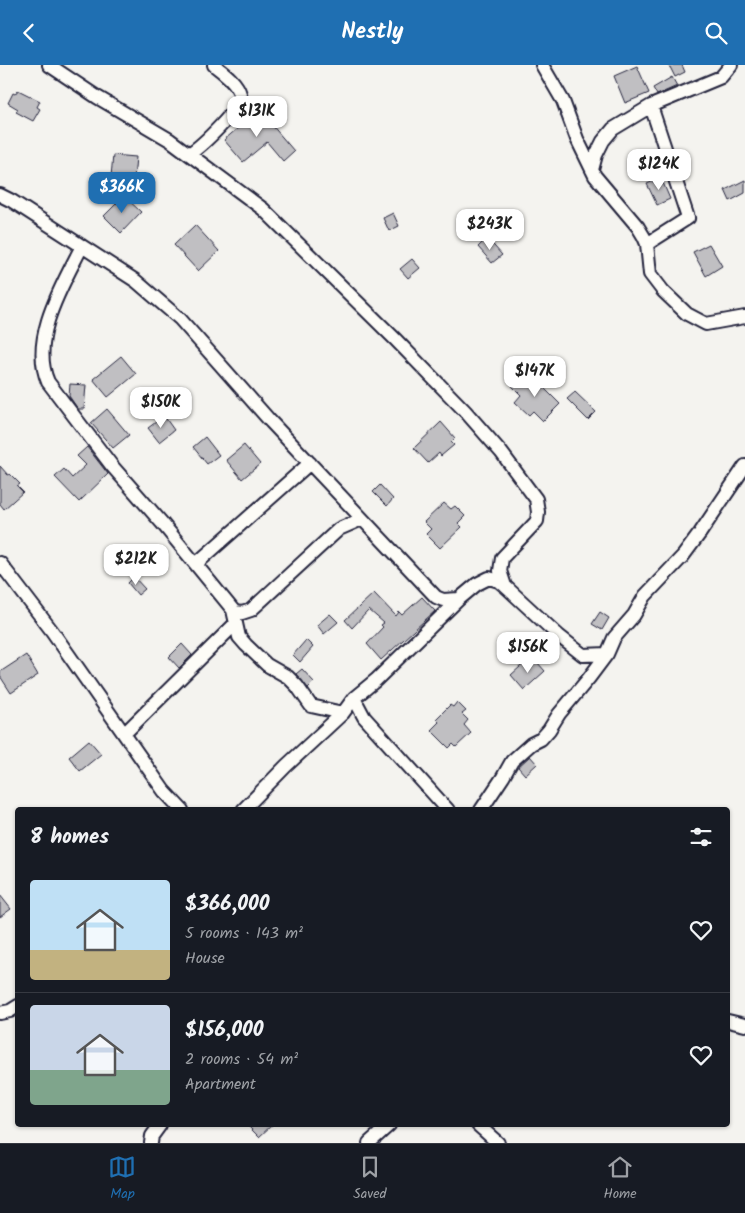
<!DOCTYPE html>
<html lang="en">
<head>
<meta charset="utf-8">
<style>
	:root { --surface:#171b24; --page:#242831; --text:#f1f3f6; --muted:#9ea1a6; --line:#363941; --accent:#1f6fb2 }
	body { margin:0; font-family:Kalam,sans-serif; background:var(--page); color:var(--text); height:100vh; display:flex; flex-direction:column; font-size:19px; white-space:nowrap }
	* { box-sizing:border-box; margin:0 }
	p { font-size:16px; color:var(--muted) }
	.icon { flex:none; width:28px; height:28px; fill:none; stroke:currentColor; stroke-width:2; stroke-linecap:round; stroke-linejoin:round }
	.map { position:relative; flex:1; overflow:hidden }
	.details { position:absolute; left:15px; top:742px; width:715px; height:320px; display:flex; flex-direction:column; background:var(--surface); border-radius:5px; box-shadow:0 1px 4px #0004 }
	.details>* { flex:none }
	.price { position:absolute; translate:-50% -42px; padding:0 11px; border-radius:10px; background:#fff; color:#222; font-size:16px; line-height:32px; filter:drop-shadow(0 1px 2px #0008) }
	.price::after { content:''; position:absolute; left:50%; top:30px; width:15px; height:11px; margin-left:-8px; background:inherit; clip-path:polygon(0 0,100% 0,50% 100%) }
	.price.active { background:var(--accent); color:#fff }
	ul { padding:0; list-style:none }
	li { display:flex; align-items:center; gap:15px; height:125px; padding:0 15px }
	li+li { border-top:1px solid var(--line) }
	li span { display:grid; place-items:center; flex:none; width:140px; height:100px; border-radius:5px; color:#555 }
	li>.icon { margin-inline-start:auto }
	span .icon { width:60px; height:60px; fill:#fffc; stroke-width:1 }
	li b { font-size:21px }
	h2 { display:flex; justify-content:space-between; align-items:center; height:60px; padding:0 15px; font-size:21px }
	header { display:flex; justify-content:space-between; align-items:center; height:65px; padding:0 15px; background:var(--accent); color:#fff; font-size:22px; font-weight:700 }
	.tab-bar { display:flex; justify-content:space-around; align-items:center; height:70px; border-top:1px solid var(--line); background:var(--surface); font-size:14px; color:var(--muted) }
	.tab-bar a { display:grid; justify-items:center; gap:2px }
	.tab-bar .active { color:var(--accent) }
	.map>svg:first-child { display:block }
	.building { fill:#c0bfc2; stroke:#22223b }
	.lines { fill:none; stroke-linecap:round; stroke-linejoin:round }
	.minor-casing { stroke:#22223b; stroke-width:16 }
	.minor { stroke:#fdfcf7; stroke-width:12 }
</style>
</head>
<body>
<header><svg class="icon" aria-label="back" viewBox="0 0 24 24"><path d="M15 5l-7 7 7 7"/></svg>Nestly<svg class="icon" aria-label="search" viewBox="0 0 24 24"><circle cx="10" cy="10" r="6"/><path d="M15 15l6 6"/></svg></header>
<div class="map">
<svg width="745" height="1078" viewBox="0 0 745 1078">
	<rect width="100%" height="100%" fill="#f4f3ef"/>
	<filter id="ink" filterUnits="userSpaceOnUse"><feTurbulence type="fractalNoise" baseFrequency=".02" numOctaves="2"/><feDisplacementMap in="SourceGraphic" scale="10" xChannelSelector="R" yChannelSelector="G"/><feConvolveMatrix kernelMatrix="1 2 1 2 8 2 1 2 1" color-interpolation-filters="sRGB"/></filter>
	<g filter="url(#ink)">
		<path class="building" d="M669 0H682L685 7 675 12Z
			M637 1 649 28 625 38 614 11Z
			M672 12 677 21 657 30 653 23Z
			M18 25 40 36 37 42 40 44 33 56 16 47 18 44 8 38 13 28 15 29Z
			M259 45 294 86 283 96 267 77 243 97 224 75Z
			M113 90 136 92 134 114 111 112Z
			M661 113 670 134 657 140 647 119Z
			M745 115V128L730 136 725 125Z
			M124 131 141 147 121 168 104 151Z
			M393 148 399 161 389 166 383 153Z
			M195 160 219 186 198 206 174 180Z
			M487 173 502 190 492 198 478 182Z
			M709 179 722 201 706 211 693 187Z
			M412 194 420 203 408 213 400 204Z
			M121 291 136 309 108 332 93 314Z
			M530 309 560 339 543 356 533 346 529 350 515 337 521 330 512 321 522 311 525 314Z
			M70 319 86 320 84 344H78L69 331Z
			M575 327 596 347 588 355 567 334Z
			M107 344 129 370 113 383 91 358Z
			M164 351 174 365 159 377 148 363Z
			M441 357 455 373 451 377 454 380 441 391 439 388 428 398 414 383Z
			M205 372 219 390 207 399 193 382Z
			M244 380 260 399 242 414 226 395Z
			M87 382 108 409 79 437 55 412 64 404 72 413 86 400 77 391Z
			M0 401 8 410 10 409 20 419 17 421 23 427 4 444 0 439Z
			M380 420 393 434 387 441 373 427Z
			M444 438 451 444 455 441 465 451 458 458 462 462 440 483 426 469 431 464 424 457Z
			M134 512 145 524 138 530 128 518Z
			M374 528 396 551 399 547 402 550 422 532 435 546 381 595 367 579 383 562 381 560 384 558 369 545 352 563 345 555Z
			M600 547 609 553 602 565 592 559Z
			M330 549 338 557 324 569 317 560Z
			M306 575 313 582 300 597 293 590Z
			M182 579 192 590 179 603 169 592Z
			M26 590 38 610 11 628 0 611V607Z
			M530 593 535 599 537 597 545 606 524 625 511 610Z
			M302 604 314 617 308 623 296 609Z
			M457 637 466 646 462 649 468 655 464 660 471 668 456 682 453 679 449 683 431 665 439 657 436 654 450 640 453 642Z
			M89 675 101 689 80 706 69 692Z
			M530 691 537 699 525 710 518 702Z
			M0 830 11 844 0 852Z
			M247 1060H272L259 1072Z"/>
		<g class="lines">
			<defs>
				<path id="minor" d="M49 0 97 32 170 75 263 144 395 274 465 346 501 387 536 434 538 447 537 456 502 493 500 506 505 521
					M542 0 563 36 577 74 595 111 638 162 644 172 647 179 650 209 663 226 687 249 706 259 745 252
					M189 89C200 82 244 42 240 29 237 17 223 7 214 0
					M592 105 596 90 603 76 613 64 651 41 721 12 731 0
					M0 130 12 136 136 216 180 254 271 357 436 532 443 535 459 534
					M647 179 688 153 651 41
					M82 181C63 219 29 274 48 317L112 401 162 458 233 545 239 572 246 580 267 600 288 612 297 621 311 641 343 648
					M0 498 52 566 164 726 182 745
					M196 499 310 398
					M234 547 242 548 251 545 339 464 362 454
					M354 633 364 652 448 745
					M125 668 236 558
					M243 745 286 701 343 648 354 633 376 615 459 534 477 519 489 513 499 516 505 521 559 571 583 590 607 589 614 573 634 550 645 531 683 491 700 468 745 401
					M481 745 503 712 512 696 531 679 541 674 549 665 559 649 589 613 607 589
					M0 948 10 946 18 941
					M728 956 745 960
					M478 1060 498 1078
					M151 1078 152 1071 160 1060
					M369 1078 389 1060"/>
			</defs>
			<use href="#minor" class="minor-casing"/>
			<use href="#minor" class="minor"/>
		</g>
	</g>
</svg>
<b class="price" style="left:257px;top:73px">$131K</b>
<b class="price" style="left:659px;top:126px">$124K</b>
<b class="price active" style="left:122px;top:149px">$366K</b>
<b class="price" style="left:490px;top:186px">$243K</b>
<b class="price" style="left:535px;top:333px">$147K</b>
<b class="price" style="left:161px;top:364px">$150K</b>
<b class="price" style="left:136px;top:521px">$212K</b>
<b class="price" style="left:528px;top:609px">$156K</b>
<section class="details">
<h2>8 homes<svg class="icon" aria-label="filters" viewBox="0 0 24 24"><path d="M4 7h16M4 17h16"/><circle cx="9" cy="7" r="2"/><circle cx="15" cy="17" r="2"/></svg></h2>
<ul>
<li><span style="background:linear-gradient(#bfe0f5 70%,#c2b280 0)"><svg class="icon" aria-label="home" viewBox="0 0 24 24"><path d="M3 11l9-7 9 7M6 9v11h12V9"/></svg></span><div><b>$366,000</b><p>5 rooms · 143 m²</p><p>House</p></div><svg class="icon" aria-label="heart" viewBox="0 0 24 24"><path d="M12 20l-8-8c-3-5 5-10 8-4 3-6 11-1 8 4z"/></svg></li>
<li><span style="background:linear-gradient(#c9d6e8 65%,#7fa58c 0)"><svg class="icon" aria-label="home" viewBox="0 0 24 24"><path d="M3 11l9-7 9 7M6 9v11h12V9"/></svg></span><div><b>$156,000</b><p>2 rooms · 54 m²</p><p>Apartment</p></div><svg class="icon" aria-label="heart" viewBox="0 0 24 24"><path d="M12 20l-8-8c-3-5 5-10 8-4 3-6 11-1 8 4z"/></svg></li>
</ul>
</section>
</div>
<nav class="tab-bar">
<a class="active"><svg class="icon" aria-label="map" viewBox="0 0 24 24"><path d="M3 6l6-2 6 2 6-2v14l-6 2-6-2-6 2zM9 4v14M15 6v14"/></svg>Map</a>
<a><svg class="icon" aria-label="saved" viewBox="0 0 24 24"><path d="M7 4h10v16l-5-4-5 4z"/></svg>Saved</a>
<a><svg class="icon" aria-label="home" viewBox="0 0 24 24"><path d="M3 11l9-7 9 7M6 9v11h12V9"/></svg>Home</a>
</nav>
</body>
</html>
